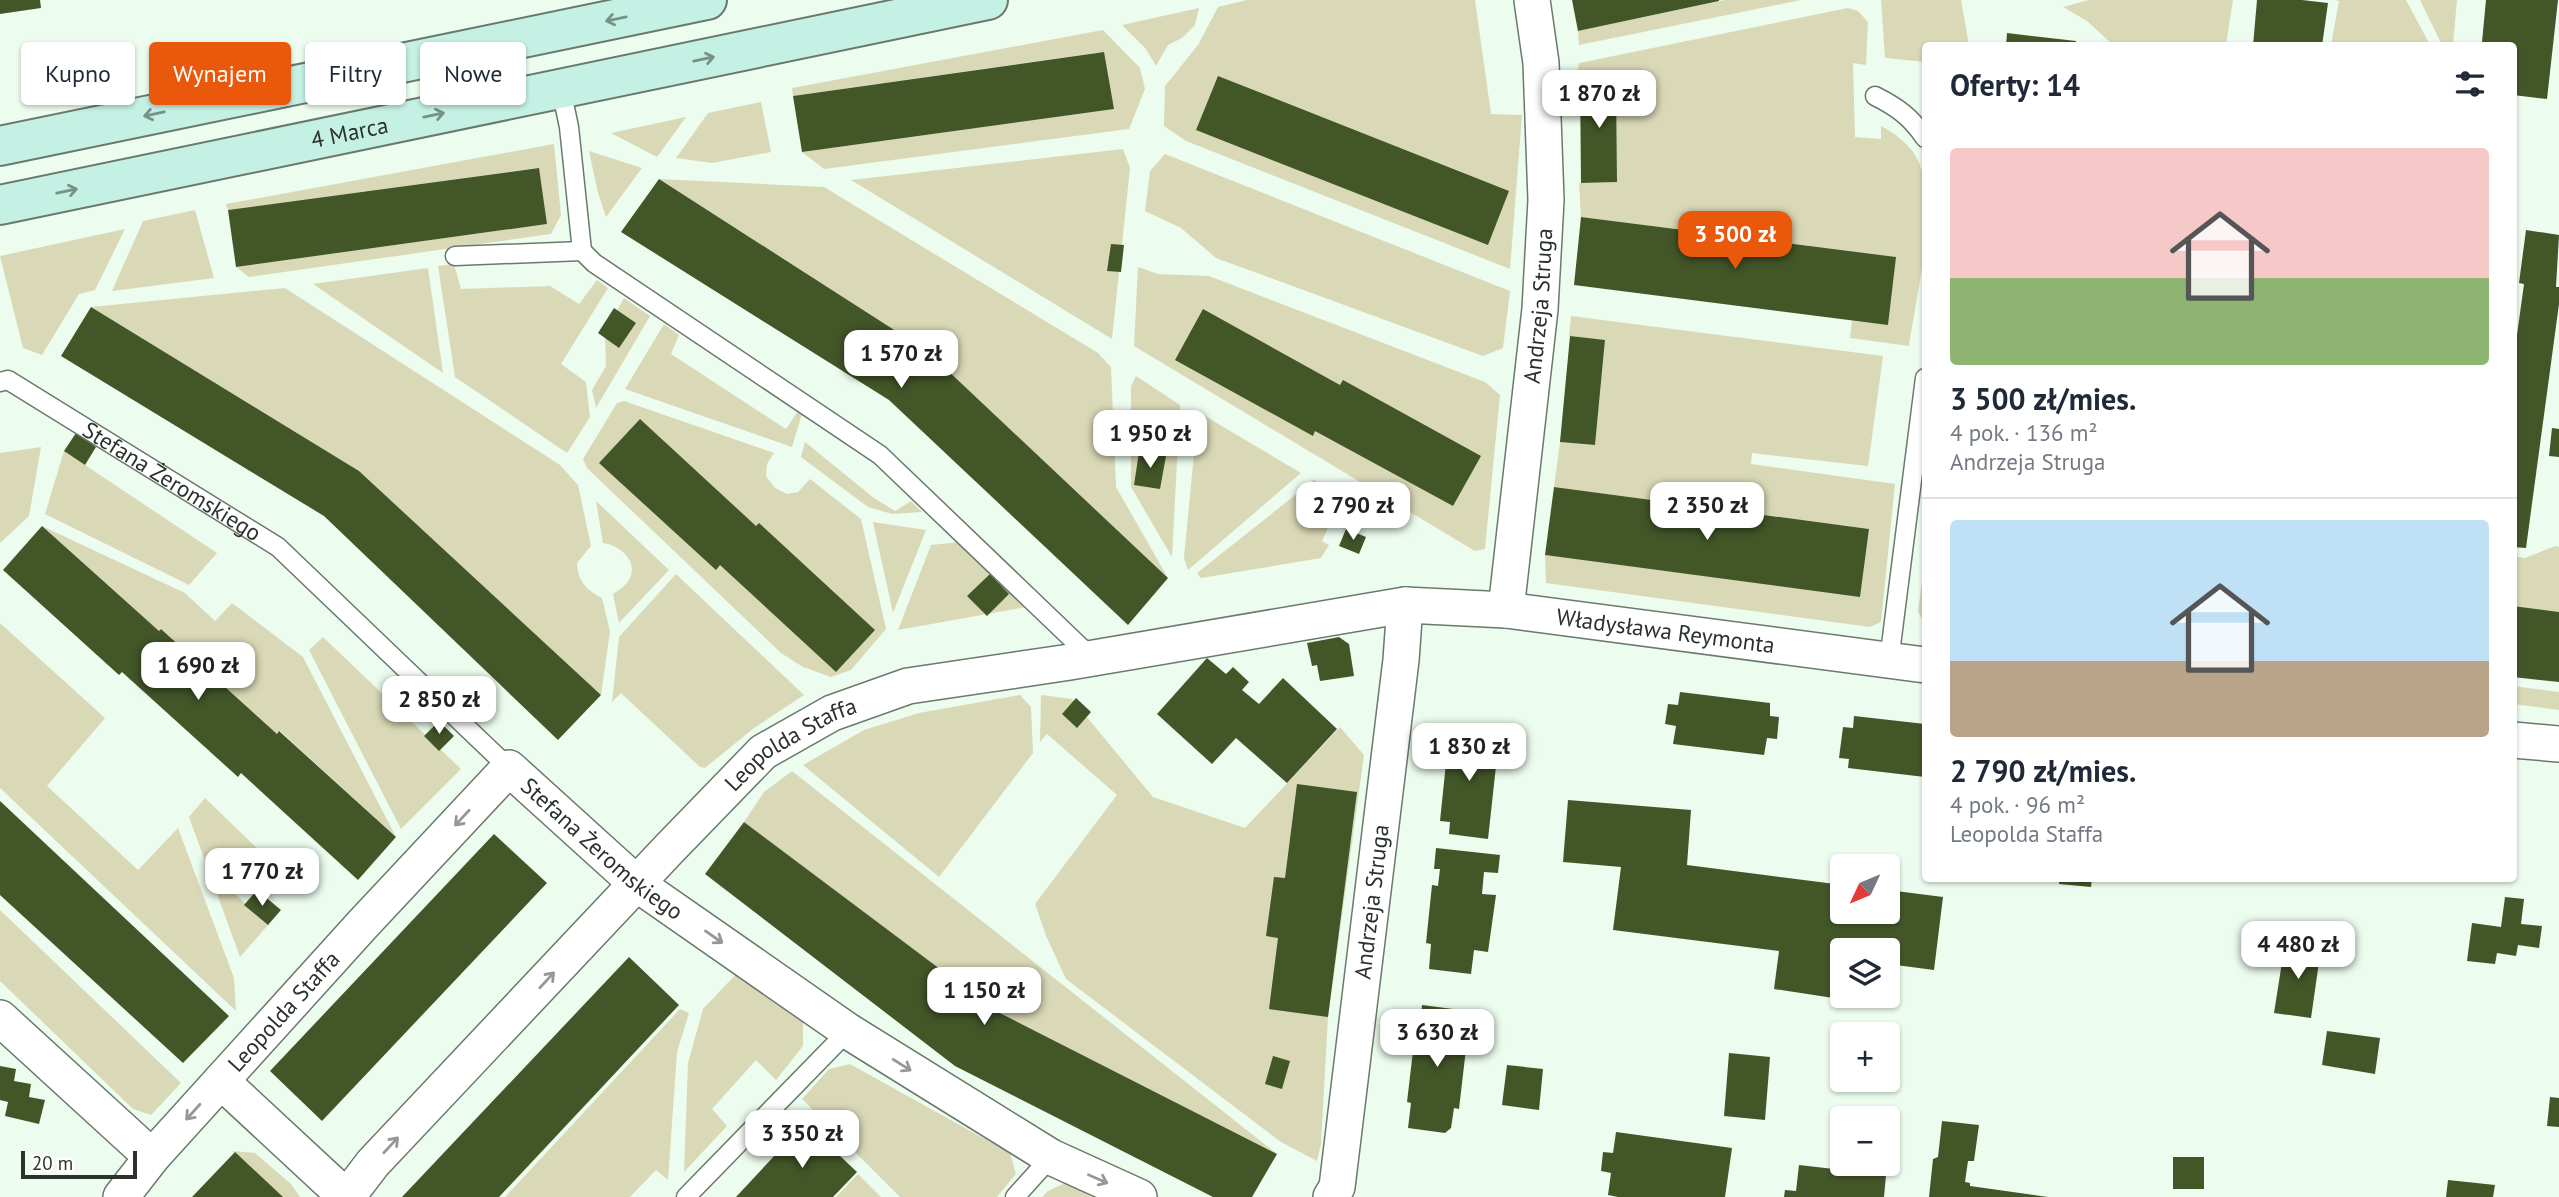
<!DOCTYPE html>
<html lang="pl">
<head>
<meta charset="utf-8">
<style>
	:root { --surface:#fff; --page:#f2f2f3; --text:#1f2937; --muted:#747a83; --line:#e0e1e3; --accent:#ea580c }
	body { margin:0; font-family:"PT Sans",sans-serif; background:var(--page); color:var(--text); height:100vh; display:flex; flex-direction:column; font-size:26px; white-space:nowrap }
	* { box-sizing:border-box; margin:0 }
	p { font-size:23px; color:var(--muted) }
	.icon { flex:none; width:38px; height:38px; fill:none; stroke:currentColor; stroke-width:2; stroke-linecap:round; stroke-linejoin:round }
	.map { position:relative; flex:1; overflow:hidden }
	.side { position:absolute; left:1922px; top:42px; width:595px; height:840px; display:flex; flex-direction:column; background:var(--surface); border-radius:7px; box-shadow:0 2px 5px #0004 }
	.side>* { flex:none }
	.top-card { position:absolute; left:21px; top:42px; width:665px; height:63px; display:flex; gap:14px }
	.needle { width:46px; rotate:226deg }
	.controls { position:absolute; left:1830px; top:854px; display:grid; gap:14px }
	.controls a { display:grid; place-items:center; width:70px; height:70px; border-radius:7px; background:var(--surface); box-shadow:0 2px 5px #0004; font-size:35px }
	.scale { position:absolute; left:21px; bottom:18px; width:116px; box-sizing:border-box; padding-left:7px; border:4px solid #2b312c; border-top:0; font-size:19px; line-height:24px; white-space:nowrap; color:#2b312c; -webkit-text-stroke:5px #fff; paint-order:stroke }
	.price { position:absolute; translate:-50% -60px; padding:0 16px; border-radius:14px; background:#fff; color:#222; font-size:23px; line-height:46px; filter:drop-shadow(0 2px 4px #0008) }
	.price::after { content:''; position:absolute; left:50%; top:42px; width:21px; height:16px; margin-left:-10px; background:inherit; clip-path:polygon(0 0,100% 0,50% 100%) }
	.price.active { background:var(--accent); color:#fff }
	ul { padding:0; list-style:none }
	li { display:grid; align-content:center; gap:14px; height:371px; padding:0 28px }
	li+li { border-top:2px solid var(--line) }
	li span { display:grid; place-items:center; height:217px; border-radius:7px; color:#555 }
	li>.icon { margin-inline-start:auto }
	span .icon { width:126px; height:126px; fill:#fffc; stroke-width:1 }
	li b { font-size:30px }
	h2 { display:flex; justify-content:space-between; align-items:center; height:84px; padding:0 28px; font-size:30px }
	.chip { padding:0 24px; border-radius:7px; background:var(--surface); box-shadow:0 2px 5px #0004; font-size:24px; line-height:63px }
	.chip.active { background:var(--accent); color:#fff }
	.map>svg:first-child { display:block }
	.green { fill:#dad9b7 }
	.building { fill:#435628 }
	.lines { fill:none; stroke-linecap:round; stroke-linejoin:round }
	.service-casing { stroke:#6b796d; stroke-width:21 }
	.minor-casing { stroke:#6b796d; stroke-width:38 }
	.secondary-casing { stroke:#6b796d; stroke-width:42 }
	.service { stroke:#fff; stroke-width:18 }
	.minor { stroke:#fff; stroke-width:35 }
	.secondary { stroke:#c5f0e4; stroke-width:38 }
	.oneway { stroke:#789088 }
	.oneway2 { stroke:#959896 }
	.labels { text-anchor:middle; stroke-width:7; stroke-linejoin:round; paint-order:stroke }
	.street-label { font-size:23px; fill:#2b312c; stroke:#fff }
</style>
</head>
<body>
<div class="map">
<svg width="2559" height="1197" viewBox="0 0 2559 1197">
	<rect width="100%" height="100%" fill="#ecfcee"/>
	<path class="green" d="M1247 0H1475L1491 114 1522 115 1510 269 1186 141 1164 126 1165 86 1198 45 1218 7Z
		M1725 0H1801L1579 45 1578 31Z
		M1881 0H1961L1969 45 1925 46V62L1885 58Z
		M2089 0H2233L2226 45H2113L2087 21 2063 7Z
		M2335 0H2406L2430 45H2331L2339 1Z
		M2420 0H2457L2453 45H2442Z
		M1199 8 1195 25 1182 38 1168 45 1156 66 1146 49 1122 25Z
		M1848 8 1858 11 1868 22 1866 65 1853 63 1855 137 1881 139V126C1892 131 1907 143 1914 153 1941 194 1916 298 1909 346L1850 338 1852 321 1888 324 1895 257 1581 217 1579 183 1617 182 1616 77H1577L1579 63Z
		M1103 30 1140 68 1145 89 1129 129 824 169 802 152 1113 109 1103 52 793 96 792 88Z
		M761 102 771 152 712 163 676 158 708 113Z
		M686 117 657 157 611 133Z
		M554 144 561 215 551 234 249 277 236 267 547 224 538 168 228 210 226 204Z
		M1123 149 1130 168 1112 339 851 180Z
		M589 151 642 168 606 217 598 193Z
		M1165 154 1510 291 1503 348 1483 356 1216 258 1181 228 1145 211 1150 171Z
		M659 179 824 187 1098 353 1111 367 1116 487 1168 578 927 351Z
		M195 210 214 278 112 291 143 221Z
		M125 229 95 290 79 294 42 355 23 348 0 256Z
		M454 264 461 289 550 286 579 304 597 280 608 288 561 364 586 382 590 417 567 453 455 377 438 266Z
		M1138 267 1158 274 1209 276 1485 382 1500 395 1485 549 1475 551 1134 346Z
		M428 268 443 373 313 284Z
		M285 288 560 465 578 485 591 546 577 563C578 581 585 589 602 598L610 631 601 695 359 471 91 307Z
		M624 298 650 316 596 408 592 390 606 366 605 332Z
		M1571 316 1883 356 1868 466 1752 453 1751 464 1895 484 1881 622 1870 627 1546 583 1545 555 1860 596 1869 529 1554 487 1560 442 1595 445 1605 341 1569 336Z
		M664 324 679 335 671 354 786 429 798 411 802 414 792 447 625 389Z
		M1136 376 1180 405 1172 557 1131 487V386Z
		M624 401 774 453 767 464 766 476 775 488 787 494 798 492 810 479 861 519 886 629 851 670 831 677 803 667 781 653 587 468 583 459 617 403Z
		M1198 412 1301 473 1188 570 1184 558Z
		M805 442 874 498 895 511 911 501 922 512 892 514 868 507 801 457Z
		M41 447 29 516 0 543V453Z
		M64 451 217 553 189 585 45 514Z
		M1314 480 1342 497 1322 541 1329 545 1321 558 1201 578 1197 573Z
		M596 501 669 570 619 623 613 594C619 590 627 585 630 578 638 560 619 545 603 543Z
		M873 522 926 530 893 613Z
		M42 526 185 593 215 621 232 603 303 657 396 837 280 731 277 734 161 629 159 631Z
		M960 542 1026 607 898 630 931 545Z
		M2555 546 2559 547V612L2513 606V556L2525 558Z
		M1925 559V626L1918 611Z
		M676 574 804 695 754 728 705 768 700 767 621 693 612 702 619 637Z
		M0 623 105 718 47 786 138 870 178 828 234 978 236 1011 0 788Z
		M323 637 461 769 401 829 309 650Z
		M2513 686 2559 692V710L2513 704Z
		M1020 695 1031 707 1033 753 939 877 803 765 864 730 919 713Z
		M1041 695 1072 699 1153 797 1245 828 1340 727 1364 755 1328 1017 1321 1144 1317 1161 1281 1142 1066 979 1047 938 1035 904 1117 795 1047 734 1040 742Z
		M792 771 1277 1154 996 1011 744 822 764 792Z
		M205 798 266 857 234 893 268 925 240 957 189 817Z
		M0 910 181 1083 151 1115 133 1109 0 981Z
		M740 970 803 1020V1046L776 1080 756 1060 712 1109 727 1126 684 1172 688 1063 703 1009Z
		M680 1009 689 1013 677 1052 668 1180 656 1170 630 1197H505Z
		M850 1064 1010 1153 1016 1174 997 1197H900L802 1099 829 1069Z
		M232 1151 255 1153 291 1184 300 1197H280Z
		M858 1174 881 1197H836Z
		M1067 1182 1091 1197H1042L1048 1191Z"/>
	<path class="building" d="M0 0H40L41 8 0 14Z
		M1572 0H1719V1L1578 31Z
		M2257 0H2302L2328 3 2322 46H2253Z
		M2486 0H2558L2547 99 2513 95V46H2484L2482 42Z
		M2007 33 2076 41 2075 46H2006Z
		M1104 52 1114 109 802 152 793 96Z
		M1218 76 1509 191 1488 245 1196 130Z
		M1616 76 1617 182 1581 183 1580 77Z
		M539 168 547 224 236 267 228 210Z
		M659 179 927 351 1168 578 1128 625 889 400 621 232Z
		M1581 217 1896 257 1888 325 1574 285Z
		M2526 230 2559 235 2556 287H2559V304L2526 548 2513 547V364L2524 284 2519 283Z
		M1111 244 1124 245 1121 272 1107 271Z
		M91 307 359 471 601 695 558 740 324 516 61 356Z
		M614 308 636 323 619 348 598 333Z
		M1203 309 1340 385 1343 380 1481 456 1453 506 1315 431 1313 436 1175 360Z
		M1570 336 1605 340 1595 445 1560 442Z
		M640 419 756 526 759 523 875 630 836 672 720 565 716 570 599 463Z
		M2552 428 2559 429V457L2549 456Z
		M76 433 96 447 85 465 64 451Z
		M1139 452 1166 456 1160 489 1134 485Z
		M1554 487 1869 529 1860 597 1545 555Z
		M42 526 159 631 161 629 277 734 279 731 396 837 358 880 241 773 238 777 122 672 119 675 3 570Z
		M1346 529 1366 537 1359 554 1339 546Z
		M990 574 1009 594 987 616 967 596Z
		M2513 606 2559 612V682L2513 677Z
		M1339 637 1349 644 1354 676 1320 681 1317 665 1312 666 1307 643Z
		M1207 658 1226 674 1233 667 1249 682 1242 690 1259 704 1283 678 1337 729 1287 783 1236 738 1212 764 1157 714Z
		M1680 692 1770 703V716L1779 717 1777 739 1767 738 1764 755 1673 744 1676 726 1665 724 1668 704 1678 705Z
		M1076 698 1091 712 1077 728 1062 714Z
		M1854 716 1925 724V777L1848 768 1849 759 1839 758 1843 727 1853 728Z
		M439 721 454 736 439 751 424 736Z
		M1463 725 1484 728 1483 738 1499 739 1488 839 1449 834 1450 822 1440 821 1449 734 1463 735Z
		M1297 784 1357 792 1328 1017 1269 1009 1278 938 1266 936 1274 877 1285 878Z
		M1568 800 1691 810 1687 865 1843 885V912H1888V890L1943 897 1934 970 1888 964V950H1843V996H1854L1853 1001 1774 989 1779 951 1613 930 1621 867 1563 862Z
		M0 801 229 1016 183 1063 0 895Z
		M744 822 996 1011 1277 1154 1252 1197H1213L955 1066 705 874Z
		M494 834 547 883 322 1121 270 1071Z
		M1436 848 1500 855 1498 873 1484 872 1482 894 1496 895 1488 952 1474 950 1471 974 1429 969 1431 944 1426 943 1432 885 1438 886 1440 869H1434Z
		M2059 878H2092L2091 887 2059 884Z
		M257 890 281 910 268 925 244 905Z
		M2505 897 2524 899 2521 924 2542 926 2539 948 2518 945 2516 956 2497 953 2495 964 2467 961 2472 923 2501 927Z
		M2285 943 2321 948 2311 1018 2274 1013Z
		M629 957 679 1005 499 1197H402Z
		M1422 1005 1453 1009 1452 1020 1469 1023 1459 1109 1454 1108 1451 1128 1445 1133 1408 1128 1411 1103 1407 1102 1417 1017 1421 1016Z
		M2327 1031 2380 1038 2375 1074 2322 1065Z
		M1729 1053 1770 1057 1765 1120 1724 1116Z
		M1273 1056 1290 1061 1282 1089 1265 1084Z
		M1507 1065 1543 1069 1539 1110 1502 1105Z
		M0 1066 16 1069 14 1081 31 1084 29 1097 45 1100 39 1124 5 1116 8 1102 0 1100Z
		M2550 1097 2559 1098V1127L2547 1126Z
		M1942 1121 1979 1125 1974 1161H1968L1965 1182 1970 1183V1186L2048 1197H1929L1933 1159 1938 1157Z
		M805 1123 857 1172 833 1197H736Z
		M1616 1132 1732 1148 1725 1197H1618L1608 1195 1611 1173 1601 1171 1603 1152 1613 1153Z
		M235 1152 283 1197H192Z
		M2173 1157H2204V1189H2173Z
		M1799 1165 1886 1175 1884 1197H1784L1785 1190 1796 1191Z
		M2448 1180 2495 1185 2493 1197H2446Z"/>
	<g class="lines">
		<defs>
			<g id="service">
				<path d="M561 89 569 127 582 251"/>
				<path d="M1875 96C1897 107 1911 117 1925 138"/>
				<path d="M455 256 582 251 594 263 880 455 1092 658"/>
				<path id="s1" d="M0 382 8 380 278 547 509 768"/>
				<path d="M1889 661 1925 378"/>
				<path d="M686 1197 848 1031"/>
				<path d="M1015 1197 1051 1157"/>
			</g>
			<g id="minor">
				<path id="s2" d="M1506 610 1540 309 1546 200 1541 63 1532 0"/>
				<path d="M2513 740 2559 744"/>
				<path d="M0 1018 152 1157"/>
				<path d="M221 1081 346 1197"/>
				<path id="s3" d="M121 1197 152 1157 363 924 509 768 637 884 848 1031 1051 1157 1139 1197"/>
				<path id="s4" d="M347 1197 373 1163 669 849 763 752 832 713 908 686 1070 662 1405 605 1506 610 1925 665"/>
				<path id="s5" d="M1331 1197 1337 1187 1401 660 1405 605"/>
			</g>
			<g id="secondary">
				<path d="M0 146 707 0"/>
				<path id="s6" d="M0 205 988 0"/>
			</g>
		</defs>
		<use href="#service" class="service-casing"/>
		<use href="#minor" class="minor-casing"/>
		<use href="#secondary" class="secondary-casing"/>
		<use href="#service" class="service"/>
		<use href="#minor" class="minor"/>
		<use href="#secondary" class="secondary"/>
	</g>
	<defs><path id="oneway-shaft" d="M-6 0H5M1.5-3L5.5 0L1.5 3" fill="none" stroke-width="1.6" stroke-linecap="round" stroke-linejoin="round" transform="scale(1.75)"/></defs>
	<g class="oneway">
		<use href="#oneway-shaft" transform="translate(616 19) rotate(168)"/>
		<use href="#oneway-shaft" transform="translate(704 59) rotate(-12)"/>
		<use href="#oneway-shaft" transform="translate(154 114) rotate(168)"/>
		<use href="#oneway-shaft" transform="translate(434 115) rotate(-12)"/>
		<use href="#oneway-shaft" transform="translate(67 191) rotate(-12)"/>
	</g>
	<g class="oneway2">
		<use href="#oneway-shaft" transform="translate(462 818) rotate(133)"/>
		<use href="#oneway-shaft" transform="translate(714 937) rotate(35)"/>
		<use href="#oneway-shaft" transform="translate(547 980) rotate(-47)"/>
		<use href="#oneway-shaft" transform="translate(902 1065) rotate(32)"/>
		<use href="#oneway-shaft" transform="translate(193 1112) rotate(132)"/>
		<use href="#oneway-shaft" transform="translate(391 1145) rotate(-47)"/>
		<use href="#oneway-shaft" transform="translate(1098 1179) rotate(24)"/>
	</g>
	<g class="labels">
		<g class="street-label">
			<text dy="8" stroke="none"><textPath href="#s6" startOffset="357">4 Marca</textPath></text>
			<text dy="8" stroke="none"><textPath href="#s2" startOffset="306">Andrzeja Struga</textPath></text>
			<text dy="8" stroke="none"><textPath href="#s1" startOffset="201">Stefana Żeromskiego</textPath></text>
			<text dy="8" stroke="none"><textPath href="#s4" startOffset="1535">Władysława Reymonta</textPath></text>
			<text dy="8" stroke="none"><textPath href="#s4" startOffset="637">Leopolda Staffa</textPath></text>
			<text dy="8" stroke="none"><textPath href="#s3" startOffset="702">Stefana Żeromskiego</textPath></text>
			<text dy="8" stroke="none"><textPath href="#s5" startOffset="299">Andrzeja Struga</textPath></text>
			<text dy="8" stroke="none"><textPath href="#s3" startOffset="247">Leopolda Staffa</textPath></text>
		</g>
	</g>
</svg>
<div class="controls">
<a><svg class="needle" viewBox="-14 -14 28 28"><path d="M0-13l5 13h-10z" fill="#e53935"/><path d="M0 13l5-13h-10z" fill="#747a83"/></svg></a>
<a><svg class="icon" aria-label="layers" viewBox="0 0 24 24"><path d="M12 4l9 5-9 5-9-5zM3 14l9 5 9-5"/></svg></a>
<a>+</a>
<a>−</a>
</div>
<div class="scale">20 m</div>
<b class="price" style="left:1599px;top:130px">1 870 zł</b>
<b class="price active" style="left:1735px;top:271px">3 500 zł</b>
<b class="price" style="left:901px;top:390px">1 570 zł</b>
<b class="price" style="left:1150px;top:470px">1 950 zł</b>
<b class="price" style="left:1353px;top:542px">2 790 zł</b>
<b class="price" style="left:1707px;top:542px">2 350 zł</b>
<b class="price" style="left:198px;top:702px">1 690 zł</b>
<b class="price" style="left:439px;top:736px">2 850 zł</b>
<b class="price" style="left:1469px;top:783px">1 830 zł</b>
<b class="price" style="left:262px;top:908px">1 770 zł</b>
<b class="price" style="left:2298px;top:981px">4 480 zł</b>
<b class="price" style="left:984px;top:1027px">1 150 zł</b>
<b class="price" style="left:1437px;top:1069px">3 630 zł</b>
<b class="price" style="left:802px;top:1170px">3 350 zł</b>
<div class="top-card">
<a class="chip">Kupno</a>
<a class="chip active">Wynajem</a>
<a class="chip">Filtry</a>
<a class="chip">Nowe</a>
</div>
<section class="side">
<h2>Oferty: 14<svg class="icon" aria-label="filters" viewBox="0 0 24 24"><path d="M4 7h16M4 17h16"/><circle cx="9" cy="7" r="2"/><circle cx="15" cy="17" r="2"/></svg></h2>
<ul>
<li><span style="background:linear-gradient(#f6c9c9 60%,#8fb573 0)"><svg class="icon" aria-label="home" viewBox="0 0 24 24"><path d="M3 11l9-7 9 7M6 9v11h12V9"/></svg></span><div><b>3 500 zł/mies.</b><p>4 pok. · 136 m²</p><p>Andrzeja Struga</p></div></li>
<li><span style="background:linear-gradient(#bfe0f5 65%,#b9a48a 0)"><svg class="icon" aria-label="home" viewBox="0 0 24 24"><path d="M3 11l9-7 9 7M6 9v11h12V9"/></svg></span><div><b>2 790 zł/mies.</b><p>4 pok. · 96 m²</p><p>Leopolda Staffa</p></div></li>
</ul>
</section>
</div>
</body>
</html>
